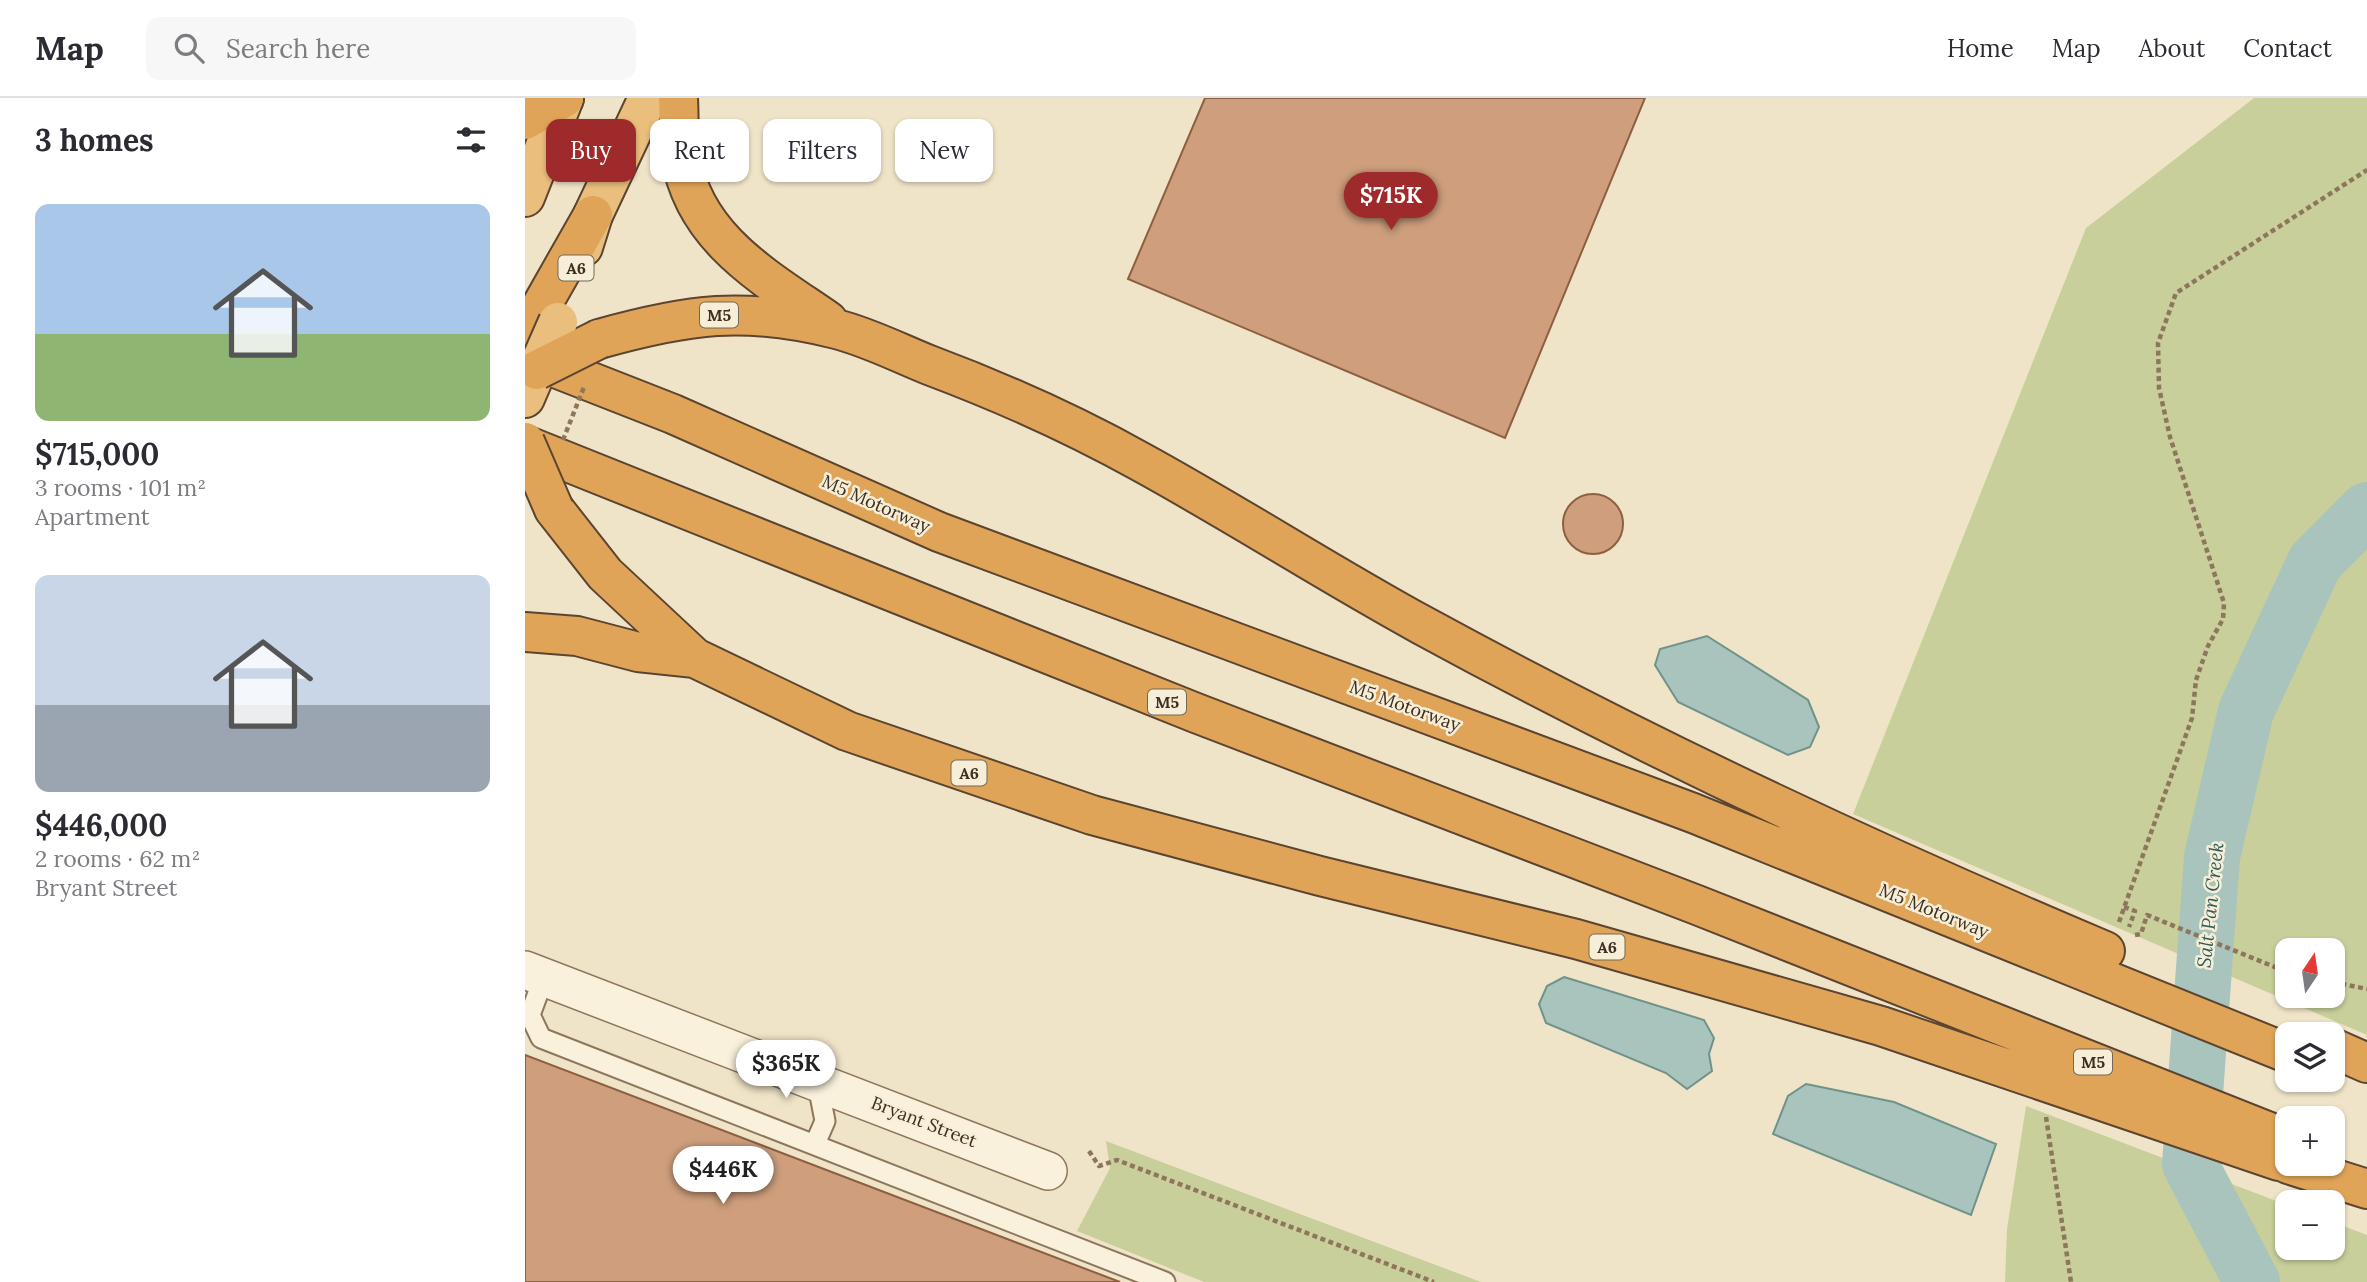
<!DOCTYPE html>
<html lang="en">
<head>
<meta charset="utf-8">
<style>
	:root { --surface:#fff; --page:#f7f7f7; --text:#2b2b33; --muted:#7c7c81; --line:#e1e1e2; --accent:#9e2a2b }
	body { margin:0; font-family:Lora,serif; background:var(--page); color:var(--text); height:100vh; display:flex; flex-direction:column; font-size:26px; white-space:nowrap }
	* { box-sizing:border-box; margin:0 }
	p { font-size:23px; color:var(--muted) }
	.icon { flex:none; width:38px; height:38px; fill:none; stroke:currentColor; stroke-width:2; stroke-linecap:round; stroke-linejoin:round }
	.map { position:relative; flex:1; overflow:hidden }
	.sheet { display:flex; flex-direction:column; background:var(--surface); width:525px }
	.sheet>* { flex:none }
	.top-card { position:absolute; left:21px; top:21px; width:665px; height:63px; display:flex; gap:14px }
	.needle { width:46px; rotate:13deg }
	.tools { position:absolute; left:1750px; top:840px; display:grid; gap:14px }
	.tools a { display:grid; place-items:center; width:70px; height:70px; border-radius:14px; background:var(--surface); box-shadow:0 2px 5px #0004; font-size:35px }
	.price { position:absolute; translate:-50% -60px; padding:0 16px; border-radius:24px; background:#fff; color:#222; font-size:23px; line-height:46px; filter:drop-shadow(0 2px 4px #0008) }
	.price::after { content:''; position:absolute; left:50%; top:42px; width:21px; height:16px; margin-left:-10px; background:inherit; clip-path:polygon(0 0,100% 0,50% 100%) }
	.price.current { background:var(--accent); color:#fff }
	ul { padding:0; list-style:none }
	li { display:grid; align-content:center; gap:14px; height:371px; padding:0 35px }
	li span { display:grid; place-items:center; height:217px; border-radius:14px; color:#555 }
	li>.icon { margin-inline-start:auto }
	span .icon { width:126px; height:126px; fill:#fffc; stroke-width:1 }
	li b { font-size:30px }
	h2 { display:flex; justify-content:space-between; align-items:center; height:84px; padding:0 35px; font-size:30px }
	.chip { padding:0 24px; border-radius:14px; background:var(--surface); box-shadow:0 2px 5px #0004; font-size:24px; line-height:63px }
	.chip.current { background:var(--accent); color:#fff }
	header { display:flex; align-items:center; gap:42px; box-sizing:border-box; height:98px; padding:0 35px; background:var(--surface); border-bottom:2px solid var(--line) }
	header strong { font-size:33px }
	nav { display:flex; gap:38px; margin-inline-start:auto; font-size:24px }
	.search { width:490px; height:63px; background:var(--page); display:flex; align-items:center; gap:18px; box-sizing:border-box; padding:0 24px; border-radius:14px; color:var(--muted); font-size:26px }
	main { display:flex; flex:1; min-height:0 }
	.map>svg:first-child { display:block }
	.green { fill:#c9cf9b; fill-rule:evenodd }
	.water { fill:#a9c4bc; stroke:#6f938a; stroke-width:2 }
	.lines { fill:none; stroke-linecap:round; stroke-linejoin:round }
	.river { stroke:#a9c4bc; stroke-width:56 }
	.building { fill:#cf9f7d; stroke:#8d5f41; stroke-width:2 }
	.service-casing { stroke:#8d765c; stroke-width:23 }
	.minor-casing { stroke:#8d765c; stroke-width:40 }
	.trunk-casing { stroke:#5b4430; stroke-width:42 }
	.motorway-casing { stroke:#5b4430; stroke-width:42 }
	.path { stroke:#8d765c; stroke-width:4.5; stroke-dasharray:5 3.5; stroke-linecap:butt }
	.service { stroke:#faf1dc; stroke-width:19 }
	.minor { stroke:#faf1dc; stroke-width:37 }
	.trunk { stroke:#eabe7c; stroke-width:38 }
	.motorway { stroke:#e0a458; stroke-width:38 }
	.trunk-bridge-casing { stroke:#5b4430; stroke-width:42; stroke-linecap:butt }
	.motorway-bridge-casing { stroke:#5b4430; stroke-width:42; stroke-linecap:butt }
	.path-bridge { stroke:#8d765c; stroke-width:4.5; stroke-dasharray:5 3.5; stroke-linecap:butt }
	.trunk-bridge { stroke:#eabe7c; stroke-width:38 }
	.motorway-bridge { stroke:#e0a458; stroke-width:38 }
	.labels { text-anchor:middle; stroke-width:5; stroke-linejoin:round; paint-order:stroke }
	.shield { fill:#f7eed8; stroke:#756857; stroke-width:2 }
	.shield-label { font-size:16px; font-weight:bold; fill:#3d2e20 }
	.street-label { font-size:18px; fill:#3d2e20; stroke:#f7eed8 }
	.water-label { font-size:19px; font-style:italic; fill:#2f5d5a; stroke:#f7eed8 }
</style>
</head>
<body>
<header>
<strong>Map</strong>
<div class="search"><svg class="icon" aria-label="search" viewBox="0 0 24 24"><circle cx="10" cy="10" r="6"/><path d="M15 15l6 6"/></svg>Search here</div>
<nav><a>Home</a><a>Map</a><a>About</a><a>Contact</a></nav>
</header>
<main>
<section class="sheet">
<h2>3 homes<svg class="icon" aria-label="filters" viewBox="0 0 24 24"><path d="M4 7h16M4 17h16"/><circle cx="9" cy="7" r="2"/><circle cx="15" cy="17" r="2"/></svg></h2>
<ul>
<li><span style="background:linear-gradient(#a9c7e8 60%,#8fb573 0)"><svg class="icon" aria-label="home" viewBox="0 0 24 24"><path d="M3 11l9-7 9 7M6 9v11h12V9"/></svg></span><div><b>$715,000</b><p>3 rooms · 101 m²</p><p>Apartment</p></div></li>
<li><span style="background:linear-gradient(#c9d6e8 60%,#9aa5b1 0)"><svg class="icon" aria-label="home" viewBox="0 0 24 24"><path d="M3 11l9-7 9 7M6 9v11h12V9"/></svg></span><div><b>$446,000</b><p>2 rooms · 62 m²</p><p>Bryant Street</p></div></li>
</ul>
</section>
<div class="map">
<svg width="1842" height="1184" viewBox="0 0 1842 1184">
	<rect width="100%" height="100%" fill="#f0e4c8"/>
	<path class="green" d="M1729 0H1842V937L1328 716 1561 130ZM1808 852V898H1762V852Z
		M1501 1008 1762 1107V1150H1808V1124L1842 1137V1184H1480L1482 1131Z
		M581 1043 956 1184H679L552 1133 585 1070Z"/>
	<path class="water" d="M1182 538 1283 602 1294 629 1285 649 1263 657 1153 604 1130 567 1135 551Z
		M1039 879 1179 922 1189 940 1184 956 1187 973 1162 991 1141 975 1021 925 1014 906 1022 888Z
		M1281 986 1369 1004 1471 1046 1446 1117 1248 1036 1263 998Z"/>
	<g class="lines">
		<path class="river" d="M1727 1184 1665 1066 1687 759 1721 613 1790 464 1842 412"/>
	</g>
	<path class="building" d="M680 0H1120L980 340 603 181Z
		M1038 426a30 30 0 1 1 60 0a30 30 0 1 1-60 0Z
		M0 957 595 1184H0Z"/>
	<g class="lines">
		<defs>
			<path id="service" d="M19 879 5 917 16 940 640 1184
				M290 1046 300 1023 292 982"/>
			<path id="minor" d="M0 872 523 1073"/>
			<path id="trunk" d="M0 99 39 0
				M58 149 68 117 123 0
				M0 300 12 272"/>
			<path id="motorway" d="M153 0C154 19 153 40 156 59 169 141 241 180 303 223
				M0 22 39 0
				M0 228 13 214 68 117
				M74 241C163 216 219 208 311 231 343 239 374 255 404 267 476 294 548 326 616 364 711 416 802 475 897 527 1119 648 1347 755 1580 853
				M0 258 148 316 414 434 1168 715 1762 955
				M0 347 671 615 1172 807 1762 1041
				M29 411 80 476 170 560 322 633 567 717 795 778 1051 841 1356 928 1754 1063
				M0 534 52 538 113 554 170 560
				M1808 950 1842 965
				M1763 1066 1842 1091"/>
		</defs>
		<use href="#service" class="service-casing"/>
		<use href="#minor" class="minor-casing"/>
		<use href="#trunk" class="trunk-casing"/>
		<use href="#motorway" class="motorway-casing"/>
		<path class="path" d="M1599 809 1610 813 1604 829
			M1594 824 1667 620 1671 582 1683 548 1698 521 1699 505 1645 339 1634 290 1633 245 1651 195 1842 72
			M1610 837 1616 836 1622 817 1762 874
			M1808 884 1842 891
			M1521 1019 1546 1184
			M564 1053 574 1068 592 1062 909 1184"/>
		<use href="#service" class="service"/>
		<use href="#minor" class="minor"/>
		<use href="#trunk" class="trunk"/>
		<use href="#motorway" class="motorway"/>
		<defs>
			<path id="trunk-bridge" d="M12 272 33 224"/>
			<path id="motorway-bridge" d="M12 272 74 241
				M0 344 29 411"/>
		</defs>
		<use href="#trunk-bridge" class="trunk-bridge-casing"/>
		<use href="#motorway-bridge" class="motorway-bridge-casing"/>
		<path class="path-bridge" d="M38 342 59 289"/>
		<use href="#trunk-bridge" class="trunk-bridge"/>
		<use href="#motorway-bridge" class="motorway-bridge"/>
	</g>
	<g class="labels">
		<g class="shield">
			<rect x="33.5" y="157.5" width="35" height="25" rx="5"/>
			<rect x="175" y="204.5" width="38" height="25" rx="5"/>
			<rect x="623" y="591.5" width="38" height="25" rx="5"/>
			<rect x="426.5" y="662.5" width="35" height="25" rx="5"/>
			<rect x="1064.5" y="836.5" width="35" height="25" rx="5"/>
			<rect x="1549" y="951.5" width="38" height="25" rx="5"/>
		</g>
		<g class="shield-label">
			<text x="51" y="176">A6</text>
			<text x="194" y="223">M5</text>
			<text x="642" y="610">M5</text>
			<text x="444" y="681">A6</text>
			<text x="1082" y="855">A6</text>
			<text x="1568" y="970">M5</text>
		</g>
		<g class="street-label">
			<text transform="translate(351 406) rotate(24)" y="6">M5 Motorway</text>
			<text transform="translate(880 608) rotate(20)" y="6">M5 Motorway</text>
			<text transform="translate(1409 813) rotate(22)" y="6">M5 Motorway</text>
			<text transform="translate(399 1024) rotate(21)" y="6">Bryant Street</text>
		</g>
		<g class="water-label">
			<text transform="translate(1685 807) rotate(-84)" y="7">Salt Pan Creek</text>
		</g>
	</g>
</svg>
<div class="tools">
<a><svg class="needle" viewBox="-14 -14 28 28"><path d="M0-13l5 13h-10z" fill="#e53935"/><path d="M0 13l5-13h-10z" fill="#7c7c81"/></svg></a>
<a><svg class="icon" aria-label="layers" viewBox="0 0 24 24"><path d="M12 4l9 5-9 5-9-5zM3 14l9 5 9-5"/></svg></a>
<a>+</a>
<a>−</a>
</div>
<b class="price current" style="left:866px;top:134px">$715K</b>
<b class="price" style="left:261px;top:1002px">$365K</b>
<b class="price" style="left:198px;top:1108px">$446K</b>
<div class="top-card">
<a class="chip current">Buy</a>
<a class="chip">Rent</a>
<a class="chip">Filters</a>
<a class="chip">New</a>
</div>
</div>
</main>
</body>
</html>
